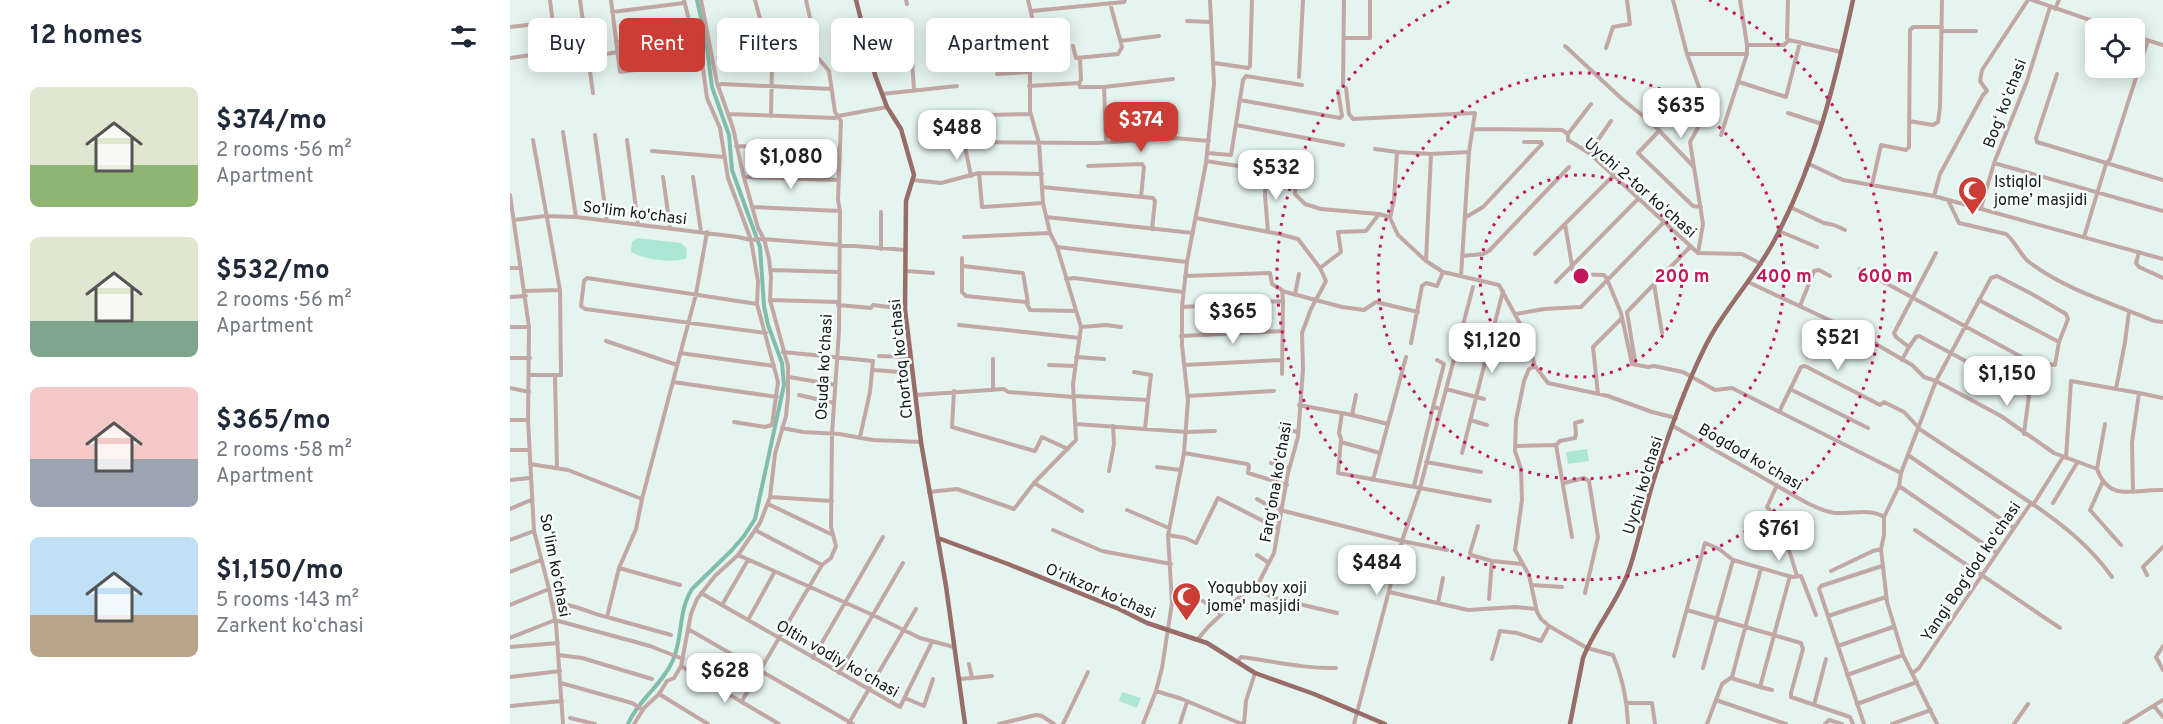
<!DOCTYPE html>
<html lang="en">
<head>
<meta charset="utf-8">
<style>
	:root { --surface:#fff; --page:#f2f2f3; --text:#1f2937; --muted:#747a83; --accent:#cc3e35 }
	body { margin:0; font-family:Overpass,sans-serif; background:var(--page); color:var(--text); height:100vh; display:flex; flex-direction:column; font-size:22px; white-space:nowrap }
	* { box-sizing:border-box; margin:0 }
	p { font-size:20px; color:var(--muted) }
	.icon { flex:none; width:33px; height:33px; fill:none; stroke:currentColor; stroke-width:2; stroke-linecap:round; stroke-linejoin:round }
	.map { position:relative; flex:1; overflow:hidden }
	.sheet { display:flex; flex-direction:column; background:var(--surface); width:510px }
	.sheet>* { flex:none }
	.banner { position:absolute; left:18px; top:18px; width:570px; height:54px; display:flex; gap:12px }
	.fabs { position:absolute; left:1575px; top:18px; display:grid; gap:12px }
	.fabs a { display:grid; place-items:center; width:60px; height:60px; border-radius:9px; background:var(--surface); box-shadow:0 3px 15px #0003; font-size:30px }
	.price { position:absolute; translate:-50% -51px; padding:0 14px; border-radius:12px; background:#fff; color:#222; font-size:20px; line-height:39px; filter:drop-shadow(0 2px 3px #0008) }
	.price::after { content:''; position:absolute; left:50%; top:36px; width:18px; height:14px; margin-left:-9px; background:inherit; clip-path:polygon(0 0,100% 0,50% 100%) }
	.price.current { background:var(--accent); color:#fff }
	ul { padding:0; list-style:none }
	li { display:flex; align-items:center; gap:18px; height:150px; padding:0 30px }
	li span { display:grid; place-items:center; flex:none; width:168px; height:120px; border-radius:9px; color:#555 }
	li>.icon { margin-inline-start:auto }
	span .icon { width:72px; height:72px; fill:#fffc; stroke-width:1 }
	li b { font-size:26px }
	h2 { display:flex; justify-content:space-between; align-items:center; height:72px; padding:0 30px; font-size:26px }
	.tag { padding:0 21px; border-radius:9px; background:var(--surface); box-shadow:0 3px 15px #0003; font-size:21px; line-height:54px }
	.tag.current { background:var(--accent); color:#fff }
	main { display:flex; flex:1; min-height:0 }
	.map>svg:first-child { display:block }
	.green { fill:#ace6d4 }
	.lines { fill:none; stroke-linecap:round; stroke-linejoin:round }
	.canal { stroke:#81bdab; stroke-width:4 }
	.minor { stroke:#c2a8a5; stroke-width:4 }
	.major { stroke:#986d67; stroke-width:4.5 }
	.ring { fill:none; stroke:#c2185b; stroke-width:3; stroke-dasharray:3 6 }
	.labels { text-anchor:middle; stroke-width:5; stroke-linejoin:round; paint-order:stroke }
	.street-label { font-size:16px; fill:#141a18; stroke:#f8fefc }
	.poi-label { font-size:16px; fill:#141a18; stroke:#f8fefc; text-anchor:start }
	.centre { fill:#c2185b; stroke:#f8fefc; stroke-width:3 }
	.ring-label { font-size:18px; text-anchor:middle; font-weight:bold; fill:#c2185b; stroke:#f8fefc; stroke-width:5; stroke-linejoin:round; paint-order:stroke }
</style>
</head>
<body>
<main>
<section class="sheet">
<h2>12 homes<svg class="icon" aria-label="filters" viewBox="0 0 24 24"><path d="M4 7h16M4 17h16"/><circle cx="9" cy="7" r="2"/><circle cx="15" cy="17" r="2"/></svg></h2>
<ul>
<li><span style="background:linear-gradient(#dfe7d0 65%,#8fb573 0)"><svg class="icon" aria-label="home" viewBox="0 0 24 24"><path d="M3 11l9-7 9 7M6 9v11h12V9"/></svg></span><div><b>$374/mo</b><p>2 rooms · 56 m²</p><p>Apartment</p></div></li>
<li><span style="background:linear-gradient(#dfe7d0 70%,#7fa58c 0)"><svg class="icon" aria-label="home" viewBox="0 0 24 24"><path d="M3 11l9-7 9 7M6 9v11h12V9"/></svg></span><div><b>$532/mo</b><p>2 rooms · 56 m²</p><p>Apartment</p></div></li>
<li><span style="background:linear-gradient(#f6c9c9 60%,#9aa5b1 0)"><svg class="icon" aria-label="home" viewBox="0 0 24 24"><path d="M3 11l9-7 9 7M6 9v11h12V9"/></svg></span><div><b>$365/mo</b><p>2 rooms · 58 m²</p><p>Apartment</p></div></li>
<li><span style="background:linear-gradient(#bfe0f5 65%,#b9a48a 0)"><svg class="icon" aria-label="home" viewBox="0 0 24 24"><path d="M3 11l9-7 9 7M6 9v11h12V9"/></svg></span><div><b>$1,150/mo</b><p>5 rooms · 143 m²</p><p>Zarkent koʻchasi</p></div></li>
</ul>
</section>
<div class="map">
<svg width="1653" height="724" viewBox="0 0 1653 724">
	<rect width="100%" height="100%" fill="#e5f4ee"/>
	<path class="green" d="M127 238 171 243 177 249 176 258C168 264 127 259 121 251L122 242Z
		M1077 449 1079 461 1058 464 1056 452Z
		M612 692 631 698 627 708 609 701Z"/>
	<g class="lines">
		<path class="canal" d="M118 724C128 700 153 684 163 660 173 637 168 611 182 589L222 550 234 536 245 519 274 385 272 363 258 325 254 306 250 247 222 170 219 135 202 87 196 40 187 0"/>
		<path class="minor" d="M40 0 45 40
			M70 0 83 93
			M101 0 110 72 192 61
			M174 0 182 32 192 61 197 98 210 128 218 178 241 240 248 281 247 304 268 382 262 425 255 427 224 422
			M245 0 262 63 261 116
			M296 0 301 22
			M396 0 397 4
			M1163 0 1177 54 1194 101 1190 124 1180 142 1193 224 1188 253
			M1278 0 1277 38 1279 40
			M1522 0 1603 28
			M1545 9 1549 0
			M522 11 614 2 615 0
			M102 12 174 3
			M677 21 701 22
			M0 27 43 22
			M1432 31H1466
			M1624 36 1653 45
			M834 38H860V1
			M1279 40 1331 52
			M610 41 649 36
			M106 42 182 32
			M1237 45H1274L1279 40
			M563 46 566 58 608 54 612 47 600 3
			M1055 46 1111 98 1144 125 1192 114
			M1096 48 1103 27 1120 24 1117 0
			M1177 54H1237
			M78 57 108 52
			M0 58 77 47
			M402 60 404 90
			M704 63 738 68 740 66 742 0
			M487 74 520 72
			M1547 74 1526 138 1527 142 1653 180
			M789 77 793 0
			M1229 82 1276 97 1290 42
			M569 83 570 87H594L663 79
			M211 84 322 89
			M519 86 569 83 571 80 570 58
			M833 86 834 0
			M594 87 596 142
			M836 88 839 114 843 119 965 113 959 152 951 276
			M372 94 447 86
			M730 100 830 118 832 116 828 91
			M1278 113 1312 124
			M218 114 325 118 328 116 377 107
			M477 115 521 114
			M1399 121 1423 125 1428 122 1430 107 1432 0
			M726 125 833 145
			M1144 125 1183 166
			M964 129 1052 130 1058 134V140L1079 153 1188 253 1232 254 1251 264
			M1149 131 1128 153 1183 206 1191 207
			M53 132 66 217
			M1058 134 1081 104
			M85 135 97 221
			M1211 135 1237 54V45L1230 0
			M432 139 449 138 454 142 587 143 664 138 699 141
			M23 140 50 290
			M117 140 128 224
			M454 142 461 176
			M226 146 330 150
			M865 149 887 152 921 154 959 152
			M142 151 214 157
			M887 152 884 200 880 218 888 235 916 261 933 272 989 285 1015 333 1025 366 1038 383 1098 396 1142 412 1166 418
			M697 153 721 155 733 80 736 76 792 85
			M1079 153 1101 121
			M1484 163 1653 211
			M1299 164 1333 180 1424 196 1653 259
			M578 166 632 164 634 167 631 197
			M756 171 755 195 758 232
			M469 173 472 207 533 203
			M153 177 160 227
			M183 177 191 232
			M234 177 329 180
			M403 180 431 183 469 173 532 174
			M1362 185 1371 145 1396 150 1399 147 1400 30 1403 27H1432
			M532 187 643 198 645 201 642 229
			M0 195 19 327 18 420 24 531 39 589 46 624 53 724
			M1424 196 1430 174 1473 95 1477 91 1470 81 1472 70 1518 0
			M1438 200 1449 223 1496 234C1506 242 1510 255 1519 262 1556 290 1602 303 1644 321L1653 322
			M242 207 330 211
			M1280 207 1314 223 1324 225 1335 230
			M1471 208 1484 163 1517 81 1540 7
			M869 214 880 217
			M536 217 683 233
			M956 217 973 207 1032 144 1031 142H1014
			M686 218 769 234 788 239 810 268 831 252 828 232 856 231 869 214 811 209 795 204 785 194 786 173 780 174 696 161
			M4 220 35 216 66 217 228 237 241 240 251 239 396 250
			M1055 224 1063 271 1066 274 1094 275 1097 279 1111 313 1122 364 1138 367 1144 366 1173 372 1205 390 1222 388 1391 473
			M1269 231 1307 247
			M454 237 540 233
			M1574 237 1596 164 1600 159 1638 40
			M547 247 677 262
			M371 249V212
			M1629 252 1626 263 1629 267 1653 278
			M1025 254 1104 175
			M952 256 973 254 979 251 1059 167
			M452 258V292L456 296 516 302 520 310 566 311
			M916 261 921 154
			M453 266 513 273 518 303
			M0 268H11
			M1350 269 1528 366
			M261 270 329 272
			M396 271 423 273
			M675 276 760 273 762 284 772 290 773 301
			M556 279 564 278 673 292
			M1046 282 1129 198
			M1238 282 1347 333 1402 365 1414 377 1426 381 1491 416 1544 453 1587 469C1599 503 1625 489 1653 490
			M1144 284 1152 333
			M963 287 910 488 980 501
			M15 291 50 290 51 375H20
			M772 291 832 307 854 310 866 302 908 312
			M785 294 789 274
			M0 297 16 296
			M260 300 328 302
			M247 304 77 278 74 281 71 306 75 309 256 333
			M328 305 361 308 363 305 395 309
			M1290 306 1304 271 1309 270 1320 276
			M672 307 773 301 772 374
			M1006 314 1034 309 1071 307 1154 222
			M449 325 570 338
			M0 327H19
			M571 327 596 325 611 327
			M671 336 773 331
			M96 341 167 365
			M901 343 912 286 916 283 927 286 933 272
			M1399 347 1406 337 1409 336 1519 395 1514 434
			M273 352 363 361 360 392 350 437
			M170 353 264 366
			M369 356 401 357
			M566 357 594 359
			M0 358H20
			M483 359V390
			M1392 360 1399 347 1386 337 1384 333 1426 253
			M1125 361 1117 312 1180 247
			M539 365 564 366
			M674 365 772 360
			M1025 366 1019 369 1014 381 1006 420 1005 451 1011 469 1012 500 1005 550 1019 575 1027 612 1031 619 1039 626 1077 648 1103 655C1113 678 1117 700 1118 724
			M363 370 403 373
			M45 375 47 468
			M279 377 325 385
			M163 382 267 397
			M0 388 19 392
			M936 389 974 399
			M1280 389 1358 428
			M1606 389 1615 342 1619 311
			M444 391 442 427 521 450 525 451 532 437 558 449
			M1629 393 1653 398
			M1088 394 1083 347 1112 318
			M289 395 324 403
			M406 395 494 389 498 392 564 397
			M1519 395 1528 365 1530 363 1545 365 1549 342
			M564 396 638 400 641 375 624 372
			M678 396 764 391
			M789 405 842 415 846 395
			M923 407 934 364 927 360
			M1269 412 1291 367 1295 366 1370 405 1374 402 1394 412 1408 427
			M832 413 829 433 831 439 828 473 910 488 892 541 844 724
			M842 415 878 424 863 480
			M0 420H18
			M960 420 977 425
			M566 424 676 432 705 431
			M878 424 896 357
			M1163 426 1297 503C1306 507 1315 512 1325 513 1341 514 1361 508 1374 517V535L1371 549 1377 602 1393 655 1427 724
			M272 428 293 432 329 434 363 440 411 442
			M770 428 788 432
			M635 429 638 400
			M831 442 870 453
			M1046 445 1050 441 1065 438 1066 434 1065 423 1072 421
			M1006 446 1046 445 1062 537
			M0 450H19
			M674 453 737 464 739 466 738 473 777 485
			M952 453 993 291
			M1398 455 1504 528
			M1556 458 1561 381 1629 393 1622 442 1623 492
			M916 462 971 472
			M761 463 779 468
			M20 464 58 470 132 499 186 294 197 232
			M647 467 670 470
			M1587 469 1595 424
			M599 471 604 444 603 426
			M0 480 20 478
			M1593 481 1580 510 1611 545
			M524 483 572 511
			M1054 483 1074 478 1079 481 1088 537 1075 593
			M1267 485 1257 507 1271 524 1287 576
			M904 486 923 407 931 409
			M1389 486 1487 553
			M419 492 447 489 504 509 524 483 566 440 563 384 571 327 547 247 540 233 533 203 529 143 520 111V33L522 17 518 0
			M260 497 322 501
			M132 499 126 529 109 568 97 617 161 635
			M747 499 763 508H771
			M1521 503C1552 524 1580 546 1602 577
			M1543 503 1567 463
			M258 504 323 535
			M1523 505 1553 457
			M0 509 21 500
			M617 510 659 528
			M770 510 892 541 937 550
			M1374 517 1389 486 1391 473 1426 381 1481 278 1487 276 1522 294 1556 314 1558 319 1549 342 1469 300
			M968 526 960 553 961 555 982 561 1012 564
			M245 530 312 565
			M543 530 592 551 661 564
			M1405 530 1550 628
			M658 535 675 538 686 543 708 498 767 528
			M0 540 24 531
			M228 555 363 615 410 638 444 647
			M747 555 759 563
			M109 568 170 585
			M1321 571 1363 551 1371 549
			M0 572 31 560
			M1637 575 1633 567 1653 547
			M1022 585 1052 587
			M742 588 768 599 827 613
			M879 592 958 610 1005 607 1026 609
			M191 593 390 707 422 642
			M979 599 982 561
			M693 601 711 614
			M928 603 933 578
			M0 605 39 589
			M42 605C57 600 81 614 97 617
			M212 605 238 560
			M1177 610 1291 643 1293 649 1281 693V697L1340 717 1343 724
			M1318 616 1376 597
			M238 620 264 573
			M178 629 343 724
			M0 638 45 620 140 646 173 659
			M687 640 698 627 737 590 747 586 764 553 778 473 788 437 793 369 792 333 801 309 816 281 810 268
			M1328 646 1383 627
			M1653 646 1646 657 1653 670
			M0 647 48 643
			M49 655 72 658 142 679
			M1164 656 1195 543 1209 549 1223 560 1282 577 1291 576 1306 615
			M303 658 373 537
			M982 659 990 631 1007 633 1031 641 1039 626
			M727 662 731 657C763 661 794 669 826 668
			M459 664 462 678 482 676
			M171 666 269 724
			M1193 668 1223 560
			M329 673 393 563
			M1403 673 1409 668 1521 503 1408 428
			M1337 675 1393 655
			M0 677 50 671
			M1221 678 1250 687 1280 576
			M449 679 462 678
			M51 683 122 703 133 710
			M1250 687 1262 690
			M646 691 672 699 732 724
			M149 694 198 724
			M395 698 414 706 423 679
			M1206 700 1276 724
			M232 701 312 565 321 558 326 546 321 527 322 434 329 331 330 211 328 200 331 121 325 112 319 71 309 59 262 63
			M1117 703H1142L1145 724
			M1347 704 1407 682
			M1304 705 1316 659
			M0 706 52 701
			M1644 706 1653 717
			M60 718 85 724
			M339 723 406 609
			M124 724 134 708 149 694 157 681 164 678 171 666 181 614 187 599 205 576 228 555 250 523 260 497 265 454 276 416 278 396V366L260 300 261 277 259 259 254 239 248 228 233 174 223 128 207 83 191 0
			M489 724 526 715 532 716 544 724
			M553 724 578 672
			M633 724 646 691 652 668 662 603 658 535 674 453 678 400 672 345V307L677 262 696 163 704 84 700 0
			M670 724 677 702
			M734 724 736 701 745 673
			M1197 724 1212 684 1222 677 1251 568
			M1315 724 1319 720 1332 724
			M1354 724 1309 589 1311 586 1372 566
			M1382 724 1421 710
			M1504 724 1518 704
			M1614 724 1653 700"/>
		<path class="major" d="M346 0 365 75 377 107 391 129 404 175 396 201 395 309 411 442 436 586 455 724
			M428 538 498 564 609 609 637 623 697 643 745 673 804 694 875 724
			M1060 724 1073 658C1085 627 1108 602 1119 570 1129 541 1134 511 1143 482 1157 438 1173 392 1193 351 1212 311 1244 279 1264 241 1305 165 1325 83 1343 0"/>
	</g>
	<g class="ring">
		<circle cx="1071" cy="276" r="101"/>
		<circle cx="1071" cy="276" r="203"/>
		<path d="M1199 0A304 304 0 1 1 943 0"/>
	</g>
	<defs>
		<symbol id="mosque-pin" viewBox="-11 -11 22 30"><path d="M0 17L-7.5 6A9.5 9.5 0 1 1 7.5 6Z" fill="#cc3e35" stroke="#f8fefc"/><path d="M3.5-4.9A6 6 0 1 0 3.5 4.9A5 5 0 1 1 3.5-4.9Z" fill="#fff"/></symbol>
	</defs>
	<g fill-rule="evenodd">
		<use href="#mosque-pin" x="1446" y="174" width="33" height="45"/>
		<use href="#mosque-pin" x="660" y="580" width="33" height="45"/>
	</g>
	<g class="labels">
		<g class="street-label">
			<text transform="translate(1494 103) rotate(-69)" y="6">Bogʻ koʻchasi</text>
			<text transform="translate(1131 187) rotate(41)" y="6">Uychi 2-tor koʻchasi</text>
			<text transform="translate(125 212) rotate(7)" y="6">So'lim ko'chasi</text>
			<text transform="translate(390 359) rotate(-96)" y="6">Chortoq koʻchasi</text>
			<text transform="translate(313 367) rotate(-87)" y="6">Osuda koʻchasi</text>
			<text transform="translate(1241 456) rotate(30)" y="6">Bogdod koʻchasi</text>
			<text transform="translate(765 482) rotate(-80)" y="6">Fargʻona koʻchasi</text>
			<text transform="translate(1132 485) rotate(-73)" y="6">Uychi ko'chasi</text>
			<text transform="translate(46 565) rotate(79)" y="6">Soʻlim koʻchasi</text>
			<text transform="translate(1460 571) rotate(-56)" y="6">Yangi Bogʻdod koʻchasi</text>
			<text transform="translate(591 590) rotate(23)" y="6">Oʻrikzor koʻchasi</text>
			<text transform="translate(328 658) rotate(30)" y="6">Oltin vodiy koʻchasi</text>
		</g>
		<g class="poi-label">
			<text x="1484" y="187">Istiqlol<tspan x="1484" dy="18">jome’ masjidi</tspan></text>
			<text x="697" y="593">Yoqubboy xoji<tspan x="697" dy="18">jome' masjidi</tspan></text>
		</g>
	</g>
	<circle cx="1071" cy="276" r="9" class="centre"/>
	<g class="ring-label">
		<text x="1172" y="282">200 m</text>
		<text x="1274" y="282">400 m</text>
		<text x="1375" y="282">600 m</text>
	</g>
</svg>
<div class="fabs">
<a><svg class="icon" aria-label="locate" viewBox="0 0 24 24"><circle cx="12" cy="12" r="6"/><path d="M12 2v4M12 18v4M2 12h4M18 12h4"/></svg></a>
</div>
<b class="price" style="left:1171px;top:139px">$635</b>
<b class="price current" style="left:631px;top:153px">$374</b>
<b class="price" style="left:447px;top:161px">$488</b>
<b class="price" style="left:281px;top:190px">$1,080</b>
<b class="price" style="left:766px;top:201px">$532</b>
<b class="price" style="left:723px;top:345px">$365</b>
<b class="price" style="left:1328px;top:371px">$521</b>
<b class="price" style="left:982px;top:374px">$1,120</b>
<b class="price" style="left:1497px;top:407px">$1,150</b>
<b class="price" style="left:1269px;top:562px">$761</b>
<b class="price" style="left:867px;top:596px">$484</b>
<b class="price" style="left:215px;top:704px">$628</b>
<div class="banner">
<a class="tag">Buy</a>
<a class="tag current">Rent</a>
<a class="tag">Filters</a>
<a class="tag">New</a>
<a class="tag">Apartment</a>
</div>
</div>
</main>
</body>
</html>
